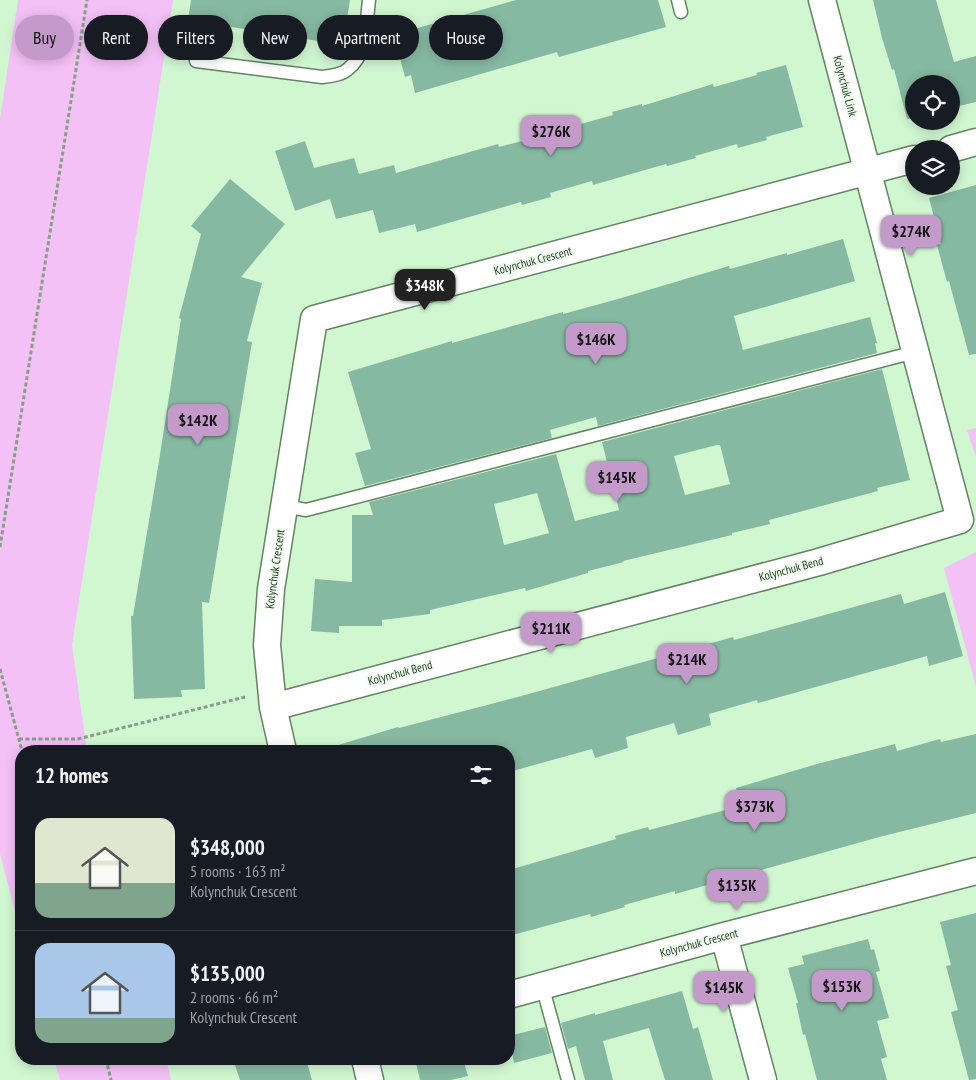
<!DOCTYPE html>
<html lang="en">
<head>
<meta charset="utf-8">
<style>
	:root { --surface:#171b24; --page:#242831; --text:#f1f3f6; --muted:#9ea1a6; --line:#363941; --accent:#c49acb }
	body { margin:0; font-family:"PT Sans Narrow",sans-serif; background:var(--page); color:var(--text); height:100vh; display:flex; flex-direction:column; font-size:19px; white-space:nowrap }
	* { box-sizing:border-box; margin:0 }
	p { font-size:16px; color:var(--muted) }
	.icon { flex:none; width:28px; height:28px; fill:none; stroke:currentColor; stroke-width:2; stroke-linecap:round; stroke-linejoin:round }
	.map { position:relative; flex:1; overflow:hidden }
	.drawer { position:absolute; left:15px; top:745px; width:500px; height:320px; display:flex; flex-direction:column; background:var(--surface); border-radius:20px; box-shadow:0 2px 12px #0003 }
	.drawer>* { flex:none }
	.top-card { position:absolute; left:15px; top:15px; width:500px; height:45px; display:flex; gap:10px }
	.fabs { position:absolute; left:905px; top:75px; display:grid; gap:10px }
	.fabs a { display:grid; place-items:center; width:55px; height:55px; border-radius:50%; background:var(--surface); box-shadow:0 2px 12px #0003; font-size:25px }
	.price { position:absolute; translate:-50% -42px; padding:0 11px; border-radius:10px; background:var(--accent); color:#111; font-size:16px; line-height:32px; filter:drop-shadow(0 1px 2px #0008) }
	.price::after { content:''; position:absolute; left:50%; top:30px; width:15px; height:11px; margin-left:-8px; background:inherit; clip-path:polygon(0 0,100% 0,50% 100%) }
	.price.current { background:#222; color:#fff }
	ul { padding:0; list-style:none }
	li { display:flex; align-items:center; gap:15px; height:125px; padding:0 20px }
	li+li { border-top:1px solid var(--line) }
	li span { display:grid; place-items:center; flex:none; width:140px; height:100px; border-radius:15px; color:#555 }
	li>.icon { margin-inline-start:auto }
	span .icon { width:60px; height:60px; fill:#fffc; stroke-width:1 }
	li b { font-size:21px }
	h2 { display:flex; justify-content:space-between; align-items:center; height:60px; padding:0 20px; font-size:21px }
	.chip { padding:0 18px; border-radius:22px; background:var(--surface); box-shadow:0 2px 12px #0003; font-size:18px; line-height:45px }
	.chip.current { background:var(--accent); color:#111 }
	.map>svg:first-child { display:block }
	.green { fill:#f4c1f7 }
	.building { fill:#86b9a2; fill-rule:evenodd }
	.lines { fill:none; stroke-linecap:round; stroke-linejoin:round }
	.service-casing { stroke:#628462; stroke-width:15 }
	.minor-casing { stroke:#628462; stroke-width:29 }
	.path { stroke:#85a085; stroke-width:3; stroke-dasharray:4 2.5; stroke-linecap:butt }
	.service { stroke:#fff; stroke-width:12 }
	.minor { stroke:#fff; stroke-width:26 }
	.labels { text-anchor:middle; stroke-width:4; stroke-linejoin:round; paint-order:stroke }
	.street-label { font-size:12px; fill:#2c3b2c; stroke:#eefdee }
</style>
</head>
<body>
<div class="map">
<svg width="976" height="1080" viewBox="0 0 976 1080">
	<rect width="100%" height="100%" fill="#d1f7d1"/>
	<path class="green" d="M18 0H173L72 645 87 751H21V935L0 854V119Z
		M976 428V457L967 430Z
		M976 552V687L944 568Z
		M54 1059H166L171 1080H60Z"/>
	<path class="building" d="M191 0H350L343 45 188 20Z
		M516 0H658L666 27 559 57 557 52 415 93 411 75 405 77 397 47 403 45 400 33Z
		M873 0H936L954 62 976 56V102L951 108V84H914V118L907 119 894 69 892 70 882 38Z
		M786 65 803 127 766 137 767 140 738 148 737 144 695 156 696 158 667 166 666 164 593 185 592 181 550 193 551 197 522 205 521 202 417 232 415 224 379 233 373 210 336 219 330 199 295 211 275 151 305 141 314 168 354 158 359 174 394 165 396 173 498 144 499 147 541 136 540 131 569 123 570 127 613 115 612 112 642 104V106L713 84 714 87 757 75 756 73Z
		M230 179 285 224 241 277 262 283 247 341 252 342 209 603 202 602 205 689 181 690 182 697 134 699 131 616H133L159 461 181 319 179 318 201 234 191 226Z
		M976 185V354L969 355 949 281 947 282 937 245 941 244 929 198Z
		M843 239 855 281 734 316 743 350 870 317 877 343H875L877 353 598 426 596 417 550 430 552 438 365 486 355 453 371 449 348 372 452 341V343L563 312V314L618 299 729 266 730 269 787 253V255Z
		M882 369 910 480 877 488 878 491 769 520 770 524 732 533V535L623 561 624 562 588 571V573L526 591 525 588 430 610V614L382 620V626H339V633L311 631 315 579 352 582V515H373L369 502 556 454 575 521 619 510 602 442ZM717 445H720L730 484 685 495 674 456ZM537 493 549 533 504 545 494 504Z
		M945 592 963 656 929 666 927 656 758 703 757 700 709 714 711 725 678 735 674 723 626 737 628 748 595 758 592 749 509 772V751H336L335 746 398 727 399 728 525 695 733 637 734 640 901 594 904 604Z
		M976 734V813L883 836 675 894V891L624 905 625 907 591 917 590 914 509 936V870L616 839 615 836 648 827 649 830 741 806 736 788 817 764 895 744 897 751 940 739 941 742Z
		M976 913V1079L969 1080 951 1012 958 1010 946 966 951 965 940 922Z
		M868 939 871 950 874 949 880 971 876 972 889 1018 877 1021 887 1057 881 1059 887 1080H817L805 1034 803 1035 796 1003H798L788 968 804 964 802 956Z
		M682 991 693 1029 698 1027 713 1080H665L649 1028 603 1041 613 1080H585L576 1046 568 1049 561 1023 595 1013V1015Z
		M545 1027 552 1053 514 1063 509 1036Z
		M233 1059H306L312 1080H240Z
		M415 1059H463L468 1076 451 1080H420Z"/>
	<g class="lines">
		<defs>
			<path id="service" d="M678 0 681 12
				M196 61 322 77C330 76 342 75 348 69 368 54 366 23 369 0
				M284 506 306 510 915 352
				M542 985 568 1080"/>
			<path id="minor" d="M951 149 976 142
				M273 707 819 562 960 520 822 0
				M283 751 273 707 267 645 271 589 314 319 914 159
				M724 936 763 1080
				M509 995 724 936 976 871
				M365 1059 370 1080"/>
		</defs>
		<use href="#service" class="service-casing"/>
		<use href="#minor" class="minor-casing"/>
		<path class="path" d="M0 547 87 0
			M0 669 22 751
			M19 739H78L245 697
			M106 1059 111 1080"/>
		<use href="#service" class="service"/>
		<use href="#minor" class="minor"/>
	</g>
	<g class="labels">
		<g class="street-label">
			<text transform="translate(845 86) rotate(75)" y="4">Kolynchuk Link</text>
			<text transform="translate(533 261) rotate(-15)" y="4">Kolynchuk Crescent</text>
			<text transform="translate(275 569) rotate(-82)" y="4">Kolynchuk Crescent</text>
			<text transform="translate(791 569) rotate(-15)" y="4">Kolynchuk Bend</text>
			<text transform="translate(400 673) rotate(-15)" y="4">Kolynchuk Bend</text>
			<text transform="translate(699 943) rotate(-15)" y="4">Kolynchuk Crescent</text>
		</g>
	</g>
</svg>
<div class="fabs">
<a><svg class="icon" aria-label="locate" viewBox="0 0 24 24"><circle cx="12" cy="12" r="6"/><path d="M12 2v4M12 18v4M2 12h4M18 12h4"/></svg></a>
<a><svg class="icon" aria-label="layers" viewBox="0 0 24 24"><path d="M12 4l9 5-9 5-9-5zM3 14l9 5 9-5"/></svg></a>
</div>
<b class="price" style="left:551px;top:157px">$276K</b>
<b class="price" style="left:911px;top:257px">$274K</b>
<b class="price current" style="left:425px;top:311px">$348K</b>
<b class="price" style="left:596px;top:365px">$146K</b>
<b class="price" style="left:198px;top:446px">$142K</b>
<b class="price" style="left:617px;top:503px">$145K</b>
<b class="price" style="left:551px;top:654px">$211K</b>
<b class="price" style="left:687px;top:685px">$214K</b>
<b class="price" style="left:755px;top:832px">$373K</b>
<b class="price" style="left:737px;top:911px">$135K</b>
<b class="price" style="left:842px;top:1012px">$153K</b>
<b class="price" style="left:724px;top:1013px">$145K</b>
<div class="top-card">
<a class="chip current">Buy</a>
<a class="chip">Rent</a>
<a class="chip">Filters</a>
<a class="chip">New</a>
<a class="chip">Apartment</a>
<a class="chip">House</a>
</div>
<section class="drawer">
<h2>12 homes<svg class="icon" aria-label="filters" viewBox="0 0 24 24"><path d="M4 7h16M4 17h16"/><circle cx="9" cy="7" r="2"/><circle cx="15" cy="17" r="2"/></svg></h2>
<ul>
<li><span style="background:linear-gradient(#dfe7d0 65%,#7fa58c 0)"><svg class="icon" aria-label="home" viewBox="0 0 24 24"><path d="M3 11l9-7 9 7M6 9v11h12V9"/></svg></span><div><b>$348,000</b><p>5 rooms · 163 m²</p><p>Kolynchuk Crescent</p></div></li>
<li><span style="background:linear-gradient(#a9c7e8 75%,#7fa58c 0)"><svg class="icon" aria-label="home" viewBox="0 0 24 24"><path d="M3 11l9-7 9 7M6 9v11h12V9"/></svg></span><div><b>$135,000</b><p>2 rooms · 66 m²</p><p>Kolynchuk Crescent</p></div></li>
</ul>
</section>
</div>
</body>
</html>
